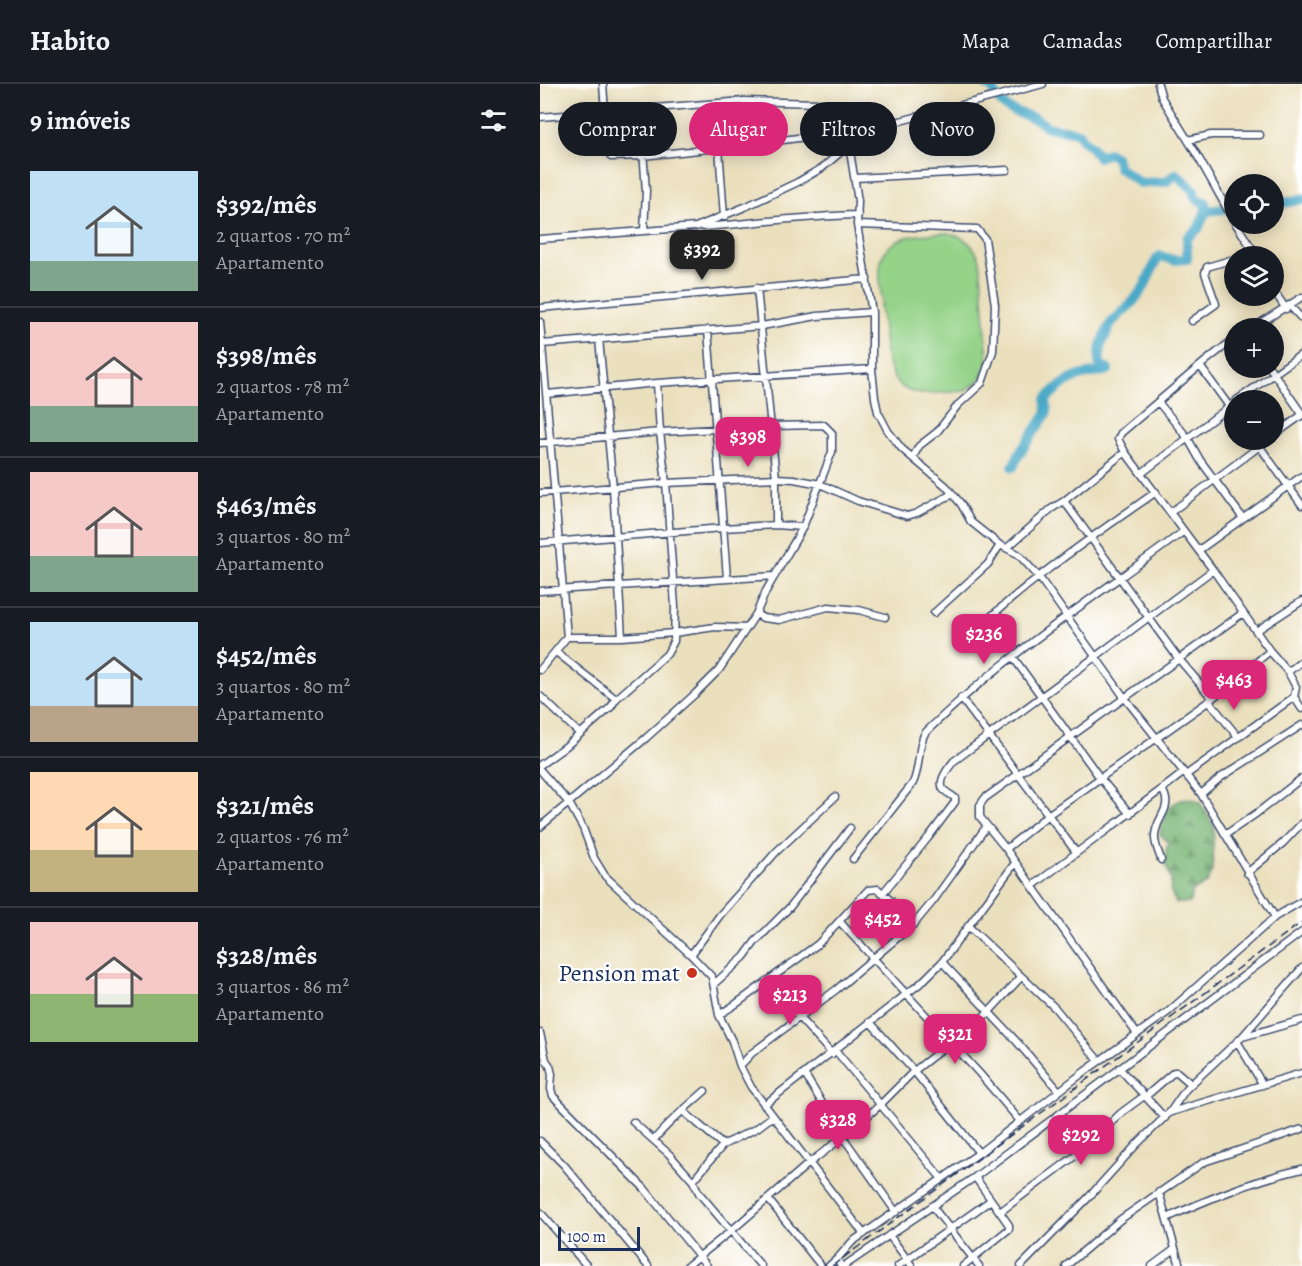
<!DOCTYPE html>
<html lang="pt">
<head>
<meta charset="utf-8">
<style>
	:root { --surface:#171b24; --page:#20242c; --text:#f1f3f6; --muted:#9ea1a6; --line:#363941; --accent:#db2777 }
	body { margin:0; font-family:Alegreya,serif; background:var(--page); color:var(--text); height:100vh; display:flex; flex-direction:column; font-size:22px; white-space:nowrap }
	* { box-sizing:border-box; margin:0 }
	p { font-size:20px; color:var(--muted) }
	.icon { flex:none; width:33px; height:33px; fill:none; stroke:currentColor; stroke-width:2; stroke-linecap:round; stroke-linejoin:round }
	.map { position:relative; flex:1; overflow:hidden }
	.side { display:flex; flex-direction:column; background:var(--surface); width:540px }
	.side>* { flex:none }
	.top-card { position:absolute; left:18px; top:18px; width:570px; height:54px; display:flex; gap:12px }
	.fabs { position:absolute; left:684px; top:90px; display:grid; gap:12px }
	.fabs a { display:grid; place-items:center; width:60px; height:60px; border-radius:50%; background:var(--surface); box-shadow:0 3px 15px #0003; font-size:30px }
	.scale { position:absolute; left:18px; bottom:15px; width:82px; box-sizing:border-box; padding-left:6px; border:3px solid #1b2f5e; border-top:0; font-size:16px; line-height:21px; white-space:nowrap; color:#1b2f5e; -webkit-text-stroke:4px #fff; paint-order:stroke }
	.price { position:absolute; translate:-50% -51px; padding:0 14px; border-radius:12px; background:var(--accent); color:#fff; font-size:20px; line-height:39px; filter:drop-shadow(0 2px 3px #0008) }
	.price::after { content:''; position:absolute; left:50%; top:36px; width:18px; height:14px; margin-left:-9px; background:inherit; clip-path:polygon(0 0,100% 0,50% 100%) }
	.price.on { background:#222; color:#fff }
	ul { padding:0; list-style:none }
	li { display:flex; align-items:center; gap:18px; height:150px; padding:0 30px }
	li+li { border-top:2px solid var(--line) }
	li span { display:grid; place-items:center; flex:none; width:168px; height:120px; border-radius:0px; color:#555 }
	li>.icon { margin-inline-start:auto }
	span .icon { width:72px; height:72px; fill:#fffc; stroke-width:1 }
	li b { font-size:26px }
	h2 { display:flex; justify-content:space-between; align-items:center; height:72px; padding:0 30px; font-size:26px }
	.chip { padding:0 21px; border-radius:27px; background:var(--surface); box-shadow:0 3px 15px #0003; font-size:21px; line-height:54px }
	.chip.on { background:var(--accent); color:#fff }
	header { display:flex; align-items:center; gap:36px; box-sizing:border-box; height:84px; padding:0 30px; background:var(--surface); border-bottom:2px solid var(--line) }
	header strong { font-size:28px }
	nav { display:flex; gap:33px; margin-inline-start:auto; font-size:21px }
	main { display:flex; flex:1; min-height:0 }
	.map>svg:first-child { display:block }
	.forest { fill:url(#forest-firs); stroke:#4a726a; stroke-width:1.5 }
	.pitch { fill:#95d389; stroke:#588174; stroke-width:1.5 }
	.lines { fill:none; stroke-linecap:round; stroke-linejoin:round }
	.river { stroke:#48a9c7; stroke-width:10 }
	.minor-casing { stroke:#3a4a6c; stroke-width:9 }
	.minor { stroke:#fff; stroke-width:6 }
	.rail { stroke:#1b2f5e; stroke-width:1.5; stroke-dasharray:9 4.5; stroke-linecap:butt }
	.poi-dot { fill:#c8321e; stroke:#fff; stroke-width:2 }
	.labels { text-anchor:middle; stroke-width:4.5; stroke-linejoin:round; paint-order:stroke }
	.poi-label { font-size:24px; fill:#1b2f5e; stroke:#fff; text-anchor:end }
</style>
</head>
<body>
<header>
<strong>Habito</strong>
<nav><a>Mapa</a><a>Camadas</a><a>Compartilhar</a></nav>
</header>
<main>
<section class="side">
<h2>9 imóveis<svg class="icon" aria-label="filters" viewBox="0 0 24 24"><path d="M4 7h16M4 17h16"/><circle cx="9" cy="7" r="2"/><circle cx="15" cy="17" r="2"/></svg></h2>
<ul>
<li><span style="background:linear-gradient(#bfe0f5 75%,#7fa58c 0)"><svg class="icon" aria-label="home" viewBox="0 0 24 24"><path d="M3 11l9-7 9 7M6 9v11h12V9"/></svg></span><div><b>$392/mês</b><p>2 quartos · 70 m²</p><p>Apartamento</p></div></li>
<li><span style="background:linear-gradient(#f6c9c9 70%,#7fa58c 0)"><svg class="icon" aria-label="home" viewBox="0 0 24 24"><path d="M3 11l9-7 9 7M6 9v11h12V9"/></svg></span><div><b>$398/mês</b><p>2 quartos · 78 m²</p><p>Apartamento</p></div></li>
<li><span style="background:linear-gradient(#f6c9c9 70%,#7fa58c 0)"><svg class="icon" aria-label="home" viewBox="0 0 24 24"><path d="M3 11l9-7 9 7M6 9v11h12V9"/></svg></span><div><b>$463/mês</b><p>3 quartos · 80 m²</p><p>Apartamento</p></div></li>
<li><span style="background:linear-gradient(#bfe0f5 70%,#b9a48a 0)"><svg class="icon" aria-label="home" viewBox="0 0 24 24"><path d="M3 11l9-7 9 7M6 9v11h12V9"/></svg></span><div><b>$452/mês</b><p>3 quartos · 80 m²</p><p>Apartamento</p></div></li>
<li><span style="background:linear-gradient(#ffd9b3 65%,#c2b280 0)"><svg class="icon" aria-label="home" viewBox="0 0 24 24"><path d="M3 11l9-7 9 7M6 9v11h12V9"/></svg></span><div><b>$321/mês</b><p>2 quartos · 76 m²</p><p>Apartamento</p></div></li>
<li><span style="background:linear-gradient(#f6c9c9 60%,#8fb573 0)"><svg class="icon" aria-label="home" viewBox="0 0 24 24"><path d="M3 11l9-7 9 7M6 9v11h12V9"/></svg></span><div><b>$328/mês</b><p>3 quartos · 86 m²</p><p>Apartamento</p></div></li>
</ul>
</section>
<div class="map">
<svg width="762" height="1182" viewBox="0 0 762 1182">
	<defs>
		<pattern id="forest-firs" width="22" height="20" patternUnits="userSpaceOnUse" patternTransform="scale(1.5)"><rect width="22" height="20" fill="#78b575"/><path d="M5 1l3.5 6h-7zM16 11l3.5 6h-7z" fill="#629463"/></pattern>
	</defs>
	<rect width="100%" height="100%" fill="#fff"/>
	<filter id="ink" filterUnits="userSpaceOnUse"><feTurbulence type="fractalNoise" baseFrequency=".0167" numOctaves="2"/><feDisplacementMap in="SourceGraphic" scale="12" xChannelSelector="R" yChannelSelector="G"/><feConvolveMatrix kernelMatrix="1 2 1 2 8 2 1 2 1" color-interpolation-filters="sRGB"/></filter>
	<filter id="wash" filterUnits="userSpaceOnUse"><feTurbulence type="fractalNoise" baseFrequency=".008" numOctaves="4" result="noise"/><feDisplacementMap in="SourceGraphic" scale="24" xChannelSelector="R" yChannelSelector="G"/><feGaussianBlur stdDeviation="1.35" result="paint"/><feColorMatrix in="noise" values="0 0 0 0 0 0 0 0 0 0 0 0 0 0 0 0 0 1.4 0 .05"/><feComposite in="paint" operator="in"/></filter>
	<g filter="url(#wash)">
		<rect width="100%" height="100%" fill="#ebe0be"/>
		<path class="forest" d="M650 714 660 718 674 742 672 787 667 799 653 807 649 819H636L630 806C634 794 627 789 625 778 624 772 627 764 628 758L620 750 622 738 626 734 624 730C632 720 638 715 650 714Z"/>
		<path class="pitch" d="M407 149C424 152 433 160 440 176L448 277 438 298 424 307 382 310 369 307 362 303 355 296 347 278 340 221 342 220C341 208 339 195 340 183 343 149 382 150 407 149Z"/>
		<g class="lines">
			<path class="river" d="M445 0 453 4C460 27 476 27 496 35 500 37 503 41 508 43 518 46 530 45 540 50L542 56 551 62 558 73 569 69 576 73 579 84 600 99 626 98 636 90 654 106V111L658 116 665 118 666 127
				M734 121 762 115
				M473 383 479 370 507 329 506 316C515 304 533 292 548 290 556 288 561 288 568 286L559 279 561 261 571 239 592 219 604 203 617 175 620 172 634 176 647 175V154L658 145 666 127 694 124"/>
		</g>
	</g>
	<g filter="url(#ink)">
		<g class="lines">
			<defs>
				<path id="minor" d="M63 0 65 28
					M618 0 622 14 657 71 694 137
					M100 26 106 107 104 147
					M0 33 204 17 277 19
					M648 56 671 51H720
					M179 64 184 133
					M71 73 102 72 197 62 281 51 327 48
					M315 94 467 86
					M696 140 717 172
					M317 141 437 145 445 155 455 221 453 267 442 299 418 321 397 348 379 362 373 373
					M163 143C214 139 266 132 318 131
					M0 155 156 143 207 122 258 98 282 84 309 61 331 48 360 37 503 0
					M702 172 715 168
					M217 204 236 394V441
					M734 207 746 225
					M750 222 762 235
					M0 224 327 195
					M652 237 676 220 665 189 667 183 694 175
					M0 238 27 553 0 586
					M712 244 762 213
					M168 246 187 494
					M59 255 73 404 82 553
					M694 255 667 276 581 349 578 355 585 368 673 486 730 567 748 588 762 577
					M2 260 222 242 277 232 332 228
					M660 282 694 329
					M730 284 762 330
					M7 310 117 299 332 285
					M697 316 762 270
					M618 318 647 353 660 376 702 433
					M734 351 762 331
					M715 356 762 421
					M0 359 120 348 230 342 284 341 292 349V368L263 443 226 507 216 530 179 586 155 610 106 654 0 743
					M602 389 694 319
					M0 409 126 399 236 394 254 395 280 400 318 417 367 432 377 429 412 410
					M524 417 638 574 672 614
					M631 428 728 356
					M0 459 183 444 236 441 263 443
					M467 464 511 425 524 417 585 368
					M659 466 762 392
					M0 507 235 492
					M394 529 448 480 460 461
					M216 530 223 534 239 536 288 523 319 526 345 533
					M716 547 762 517
					M27 553H82L134 549 175 543 207 544
					M421 561C479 502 549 455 616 408
					M16 568 76 615
					M473 573 560 694 590 730
					M0 612 40 650
					M754 613 762 625
					M421 614 536 768
					M669 617 698 653
					M0 681 25 663 71 623 76 615 127 570 134 557 135 522 126 399 120 348 117 299
					M0 686 29 719 43 744 54 774 65 792 151 871 172 893 179 931 192 957 200 982 211 1003 324 1150
					M646 691 754 613 756 603 748 588
					M661 710 680 694 762 641
					M685 751 717 729 762 694
					M466 765 440 733V721L445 714 703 529
					M313 775 373 699C381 681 377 663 385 649 463 572 557 512 644 447
					M621 776C619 768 614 760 615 751 617 731 634 725 622 705
					M707 789 743 759 762 739
					M494 801C543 763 594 727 643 689
					M343 809 388 754 415 718V714C412 711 405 708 403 705 398 696 409 683 414 677L673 486
					M735 833 762 817
					M300 838 439 989 480 1037
					M428 842 515 924 559 977
					M151 871 180 831 237 767 295 713
					M402 878 478 959 519 1007
					M226 897 292 970
					M174 900 204 873 215 858 250 823 310 744
					M179 931 196 920 278 860 328 806 338 805 375 839
					M330 938 374 987 439 1069
					M0 949 6 976 10 982 12 990 11 1005 13 1012 104 1104 167 1182
					M597 950 466 765 508 731 669 617 730 567
					M702 953 762 936
					M697 957 723 1001
					M296 967 402 1095
					M200 982 212 969 297 905 375 839 394 816 446 743
					M579 984 625 1034
					M265 991 303 1053 356 1128
					M605 1013 634 988H637L651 1000
					M224 1021 382 898 402 878 475 779
					M143 1027 183 1061
					M631 1028 762 989
					M93 1038 129 1070 153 1097 159 1109 221 1182
					M114 1056C129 1037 147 1023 165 1007
					M0 1057 24 1081 108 1182
					M153 1097 183 1061 217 1044 233 1032
					M619 1108 640 1182
					M228 1115 281 1182
					M392 1122 439 1182
					M0 1128 47 1182
					M460 1128 543 1066 581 1029 604 1012
					M627 1134C670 1114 715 1096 762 1085
					M349 1151 372 1182
					M147 1182 191 1147 268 1080 303 1053 340 1021 374 987 448 929 481 893
					M289 1182 297 1175
					M301 1182 297 1175 312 1158 439 1069 544 988 628 928 735 833 661 710 584 613 499 493 478 470 460 461 431 438 421 420 406 402 362 365 348 347 338 328 335 314 332 285V228L317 141 318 117 309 61
					M304 1182 435 1093 762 848
					M358 1182 451 1116
					M423 1182 469 1145V1141L435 1093
					M481 1182 549 1113 596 1061 630 1028 646 1005 702 953 762 884
					M526 1182 581 1135 664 1078 762 1045
					M612 1182 635 1165"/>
			</defs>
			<use href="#minor" class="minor-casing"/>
			<use href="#minor" class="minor"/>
			<path class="rail" d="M292 1182 762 838"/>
		</g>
	</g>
	<circle class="poi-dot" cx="152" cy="889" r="6"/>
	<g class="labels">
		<g class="poi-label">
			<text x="140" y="897">Pension mat</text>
		</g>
	</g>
</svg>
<div class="fabs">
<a><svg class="icon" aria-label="locate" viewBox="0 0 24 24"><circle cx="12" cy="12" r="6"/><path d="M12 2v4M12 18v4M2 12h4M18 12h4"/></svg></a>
<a><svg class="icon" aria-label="layers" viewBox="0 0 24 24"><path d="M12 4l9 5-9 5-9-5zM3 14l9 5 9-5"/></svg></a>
<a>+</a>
<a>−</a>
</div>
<div class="scale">100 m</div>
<b class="price on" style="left:162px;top:197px">$392</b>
<b class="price" style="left:208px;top:384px">$398</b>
<b class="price" style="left:444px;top:581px">$236</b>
<b class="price" style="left:694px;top:627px">$463</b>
<b class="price" style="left:343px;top:866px">$452</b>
<b class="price" style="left:250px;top:942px">$213</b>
<b class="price" style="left:415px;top:981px">$321</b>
<b class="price" style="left:298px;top:1067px">$328</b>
<b class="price" style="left:541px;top:1082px">$292</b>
<div class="top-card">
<a class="chip">Comprar</a>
<a class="chip on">Alugar</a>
<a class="chip">Filtros</a>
<a class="chip">Novo</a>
</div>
</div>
</main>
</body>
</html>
